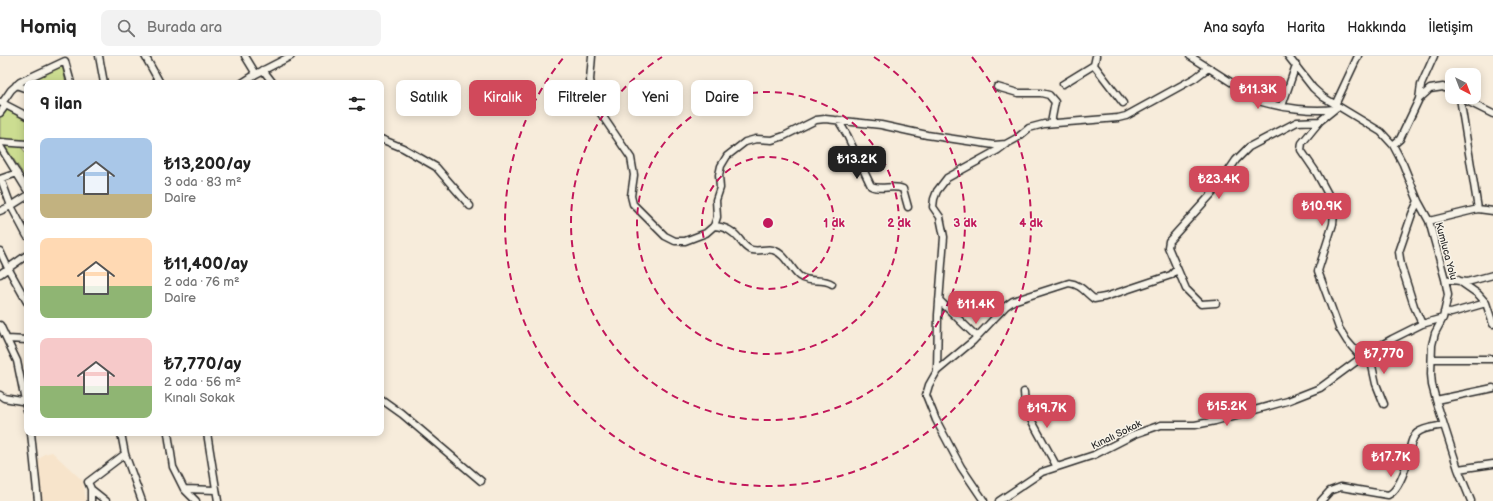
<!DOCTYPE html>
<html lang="tr">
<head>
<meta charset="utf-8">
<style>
	:root { --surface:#fff; --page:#f2f2f2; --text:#222; --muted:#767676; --line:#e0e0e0; --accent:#d1495b }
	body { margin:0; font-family:"Balsamiq Sans",sans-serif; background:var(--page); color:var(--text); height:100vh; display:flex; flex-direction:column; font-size:15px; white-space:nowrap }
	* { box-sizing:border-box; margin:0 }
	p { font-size:13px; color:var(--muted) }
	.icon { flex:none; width:22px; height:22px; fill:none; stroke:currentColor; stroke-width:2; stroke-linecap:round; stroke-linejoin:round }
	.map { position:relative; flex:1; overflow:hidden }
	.panel { position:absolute; left:24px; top:24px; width:360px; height:356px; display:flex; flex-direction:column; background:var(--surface); border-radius:8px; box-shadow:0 2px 10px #0003 }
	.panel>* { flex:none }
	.banner { position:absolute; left:396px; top:24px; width:380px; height:36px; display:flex; gap:8px }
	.needle { width:26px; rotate:138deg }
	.tools { position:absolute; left:1445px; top:12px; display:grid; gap:8px }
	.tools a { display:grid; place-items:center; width:36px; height:36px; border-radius:8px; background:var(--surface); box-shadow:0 2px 10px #0003; font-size:20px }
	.price { position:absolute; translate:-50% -34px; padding:0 9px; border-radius:8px; background:var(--accent); color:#fff; font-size:13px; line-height:26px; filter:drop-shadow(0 1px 2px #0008) }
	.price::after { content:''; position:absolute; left:50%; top:24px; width:12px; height:9px; margin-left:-6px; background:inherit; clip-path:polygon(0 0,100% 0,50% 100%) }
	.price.active { background:#222; color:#fff }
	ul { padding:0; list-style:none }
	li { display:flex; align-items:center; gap:12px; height:100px; padding:0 16px }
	li span { display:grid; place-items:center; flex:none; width:112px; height:80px; border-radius:8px; color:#555 }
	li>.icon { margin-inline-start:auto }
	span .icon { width:48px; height:48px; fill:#fffc; stroke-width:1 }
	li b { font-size:17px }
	h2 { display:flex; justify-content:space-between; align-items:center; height:48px; padding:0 16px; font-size:17px }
	.pill { padding:0 14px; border-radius:8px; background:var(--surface); box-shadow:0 2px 10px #0003; font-size:14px; line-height:36px }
	.pill.active { background:var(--accent); color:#fff }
	header { display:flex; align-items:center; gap:24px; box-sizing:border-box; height:56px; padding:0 20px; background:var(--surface); border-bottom:1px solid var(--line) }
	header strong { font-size:19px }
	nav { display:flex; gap:22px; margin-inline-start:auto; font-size:14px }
	.search { width:280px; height:36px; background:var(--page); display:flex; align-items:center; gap:10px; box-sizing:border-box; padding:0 14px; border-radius:8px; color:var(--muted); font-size:15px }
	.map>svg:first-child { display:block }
	.built { fill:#f7e4cb }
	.green { fill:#ccdd91; stroke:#7c845e }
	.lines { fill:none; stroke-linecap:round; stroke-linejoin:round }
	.minor-casing { stroke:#2b2b2b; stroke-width:9 }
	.minor { stroke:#f7f3e8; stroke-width:6 }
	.ring { fill:none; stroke:#c2185b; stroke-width:2; stroke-dasharray:7 5 }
	.labels { text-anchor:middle; stroke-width:3; stroke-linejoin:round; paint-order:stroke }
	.street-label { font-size:10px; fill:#2b2b2b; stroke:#f7f3e8 }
	.centre { fill:#c2185b; stroke:#f7f3e8; stroke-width:2 }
	.ring-label { font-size:12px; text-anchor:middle; font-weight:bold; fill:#c2185b; stroke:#f7f3e8; stroke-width:3; stroke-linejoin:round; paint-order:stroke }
</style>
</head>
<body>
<header>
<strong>Homiq</strong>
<div class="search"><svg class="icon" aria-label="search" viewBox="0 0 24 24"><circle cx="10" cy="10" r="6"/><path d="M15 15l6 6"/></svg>Burada ara</div>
<nav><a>Ana sayfa</a><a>Harita</a><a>Hakkında</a><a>İletişim</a></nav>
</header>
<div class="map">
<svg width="1493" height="445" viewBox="0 0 1493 445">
	<rect width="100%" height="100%" fill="#f7ecdb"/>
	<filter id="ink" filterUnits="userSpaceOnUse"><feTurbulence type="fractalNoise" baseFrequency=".025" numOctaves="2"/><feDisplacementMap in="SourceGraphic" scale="8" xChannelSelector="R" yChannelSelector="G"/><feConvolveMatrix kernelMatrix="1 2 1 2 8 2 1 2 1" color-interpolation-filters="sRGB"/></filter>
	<g filter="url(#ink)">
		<path class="built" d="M52 396 83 425 86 445H41L37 406 44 398Z"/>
		<path class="green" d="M62 9 66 27H27V28L23 26Z
			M5 53 27 65V85L0 83V60Z
			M5 90H20L27 98V124Z"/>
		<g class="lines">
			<defs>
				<path id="minor" d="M99 0 104 27
					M145 0 160 27
					M245 0 256 18
					M592 0 590 24 595 49 631 102 634 119 631 140 633 148 665 180 675 185H685L706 177 714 170 717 161 716 144 720 132 719 119 721 110 727 100 745 86 756 83 772 84 784 80 816 64 825 63 881 69 927 79 994 89 1006 88 1017 82 1029 72 1044 68 1118 62 1126 60 1195 22 1208 12
					M1096 0 1094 9 1123 47
					M1190 0 1262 46C1283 52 1313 56 1334 53
					M1288 0 1313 32 1323 41 1381 76 1393 89 1403 108 1418 145 1429 165 1445 223 1448 239 1443 262 1435 277 1432 289 1431 318 1432 329 1436 344 1458 413 1471 445
					M263 14 273 27
					M242 27 256 18 291 0
					M1063 28 1094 9
					M16 29 27 33
					M997 31 1018 37H1041L1049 39 1055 46 1051 67
					M1459 41 1493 58
					M1460 42 1478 153
					M1419 43 1430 33 1443 31 1452 36
					M0 46 27 60
					M2 47 11 34 20 26 65 5 71 27
					M1335 49 1358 0
					M1282 50 1296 9
					M1335 53 1320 65 1302 87 1301 94 1316 116 1329 140 1332 148 1334 158 1333 168 1318 215 1339 272 1347 285 1361 301
					M0 57 6 49
					M838 64 847 79 871 130C881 135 893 128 903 133L908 151
					M381 83 403 92 436 111 470 150
					M0 86 27 88
					M1393 89 1400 83 1419 43 1421 29 1434 0
					M0 90 27 134
					M0 123 17 117
					M1 123 11 150 27 140
					M1418 145 1412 158 1399 196 1401 209 1414 250 1422 268
					M0 155 11 150 27 180
					M1429 165 1478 153 1493 155
					M714 170C726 171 733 175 740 184 743 188 745 191 749 193 757 197 765 192 773 194 786 198 790 212 799 220 809 228 823 221 832 228
					M0 195 8 212 27 246
					M0 218 27 199
					M1445 223 1467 226 1493 219
					M1458 224 1478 238 1486 247 1493 268
					M939 244 977 281
					M1216 247 1201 248 1186 233 1168 191 1169 185 1217 132 1236 104 1249 91 1297 66 1320 65
					M1444 256 1451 257 1486 247
					M0 269 17 305 27 354
					M7 283 27 284
					M1369 296 1376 328 1384 348
					M1432 303H1493
					M937 315 938 259 944 181 940 161 933 151 934 143 937 135 947 122 998 94 1006 88
					M1024 336 1025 350 1028 358 1057 411
					M0 339 4 342 27 346
					M381 343 402 358 481 425
					M1436 344 1493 332
					M31 377 38 445
					M121 377 125 398 142 445
					M168 377 173 411 184 433 196 445
					M207 377 218 445
					M1458 413 1493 408
					M91 433 106 445
					M184 433 216 434
					M91 445V433L88 426 125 398
					M984 445 961 411 936 364 926 339 929 329 937 315 973 285 1006 250 1013 245 1069 227C1080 228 1085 236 1094 243L1105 241 1171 219 1177 213
					M999 445 1042 416 1094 399 1135 378 1161 369H1195L1215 365 1287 345 1320 332 1369 296 1392 283 1422 268 1443 262
					M1321 445 1330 435 1341 431 1388 439C1398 435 1404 417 1407 407 1410 398 1409 384 1417 377 1424 371 1436 371 1444 369"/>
			</defs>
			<use href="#minor" class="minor-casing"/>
			<use href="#minor" class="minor"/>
		</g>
	</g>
	<g class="ring">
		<circle cx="768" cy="167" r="66"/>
		<circle cx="768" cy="167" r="131"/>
		<path d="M874 1A197 197 0 1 1 662 1"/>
		<path d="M972 1A263 263 0 1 1 564 1"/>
	</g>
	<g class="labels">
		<g class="street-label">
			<text transform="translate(1447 195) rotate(75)" y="4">Kumluca Yolu</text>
			<text transform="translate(1116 378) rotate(-26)" y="4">Kınalı Sokak</text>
		</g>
	</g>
	<circle cx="768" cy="167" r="6" class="centre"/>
	<g class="ring-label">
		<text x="834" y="171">1 dk</text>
		<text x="899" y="171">2 dk</text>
		<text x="965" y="171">3 dk</text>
		<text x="1031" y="171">4 dk</text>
	</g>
</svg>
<div class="tools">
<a><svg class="needle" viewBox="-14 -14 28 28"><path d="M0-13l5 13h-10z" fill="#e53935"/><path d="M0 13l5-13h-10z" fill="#767676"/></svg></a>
</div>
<b class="price" style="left:1258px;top:54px">₺11.3K</b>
<b class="price active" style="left:857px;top:124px">₺13.2K</b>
<b class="price" style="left:1219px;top:144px">₺23.4K</b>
<b class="price" style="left:1322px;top:171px">₺10.9K</b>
<b class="price" style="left:976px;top:269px">₺11.4K</b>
<b class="price" style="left:1384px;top:319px">₺7,770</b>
<b class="price" style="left:1227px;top:371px">₺15.2K</b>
<b class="price" style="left:1047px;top:373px">₺19.7K</b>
<b class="price" style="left:1391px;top:422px">₺17.7K</b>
<div class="banner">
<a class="pill">Satılık</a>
<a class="pill active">Kiralık</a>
<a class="pill">Filtreler</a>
<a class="pill">Yeni</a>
<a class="pill">Daire</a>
</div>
<section class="panel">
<h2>9 ilan<svg class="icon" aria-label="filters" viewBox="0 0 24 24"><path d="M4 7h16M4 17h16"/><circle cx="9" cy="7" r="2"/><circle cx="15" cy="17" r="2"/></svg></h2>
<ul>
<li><span style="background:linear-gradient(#a9c7e8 70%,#c2b280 0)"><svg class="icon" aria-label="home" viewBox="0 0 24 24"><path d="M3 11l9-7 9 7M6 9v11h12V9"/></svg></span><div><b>₺13,200/ay</b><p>3 oda · 83 m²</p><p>Daire</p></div></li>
<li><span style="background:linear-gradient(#ffd9b3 60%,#8fb573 0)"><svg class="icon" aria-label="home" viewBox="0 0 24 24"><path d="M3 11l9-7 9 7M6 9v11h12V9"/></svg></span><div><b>₺11,400/ay</b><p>2 oda · 76 m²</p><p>Daire</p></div></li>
<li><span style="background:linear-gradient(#f6c9c9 60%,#8fb573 0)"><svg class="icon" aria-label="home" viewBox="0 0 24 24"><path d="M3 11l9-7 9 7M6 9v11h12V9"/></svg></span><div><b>₺7,770/ay</b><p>2 oda · 56 m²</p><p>Kınalı Sokak</p></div></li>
</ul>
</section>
</div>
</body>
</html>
